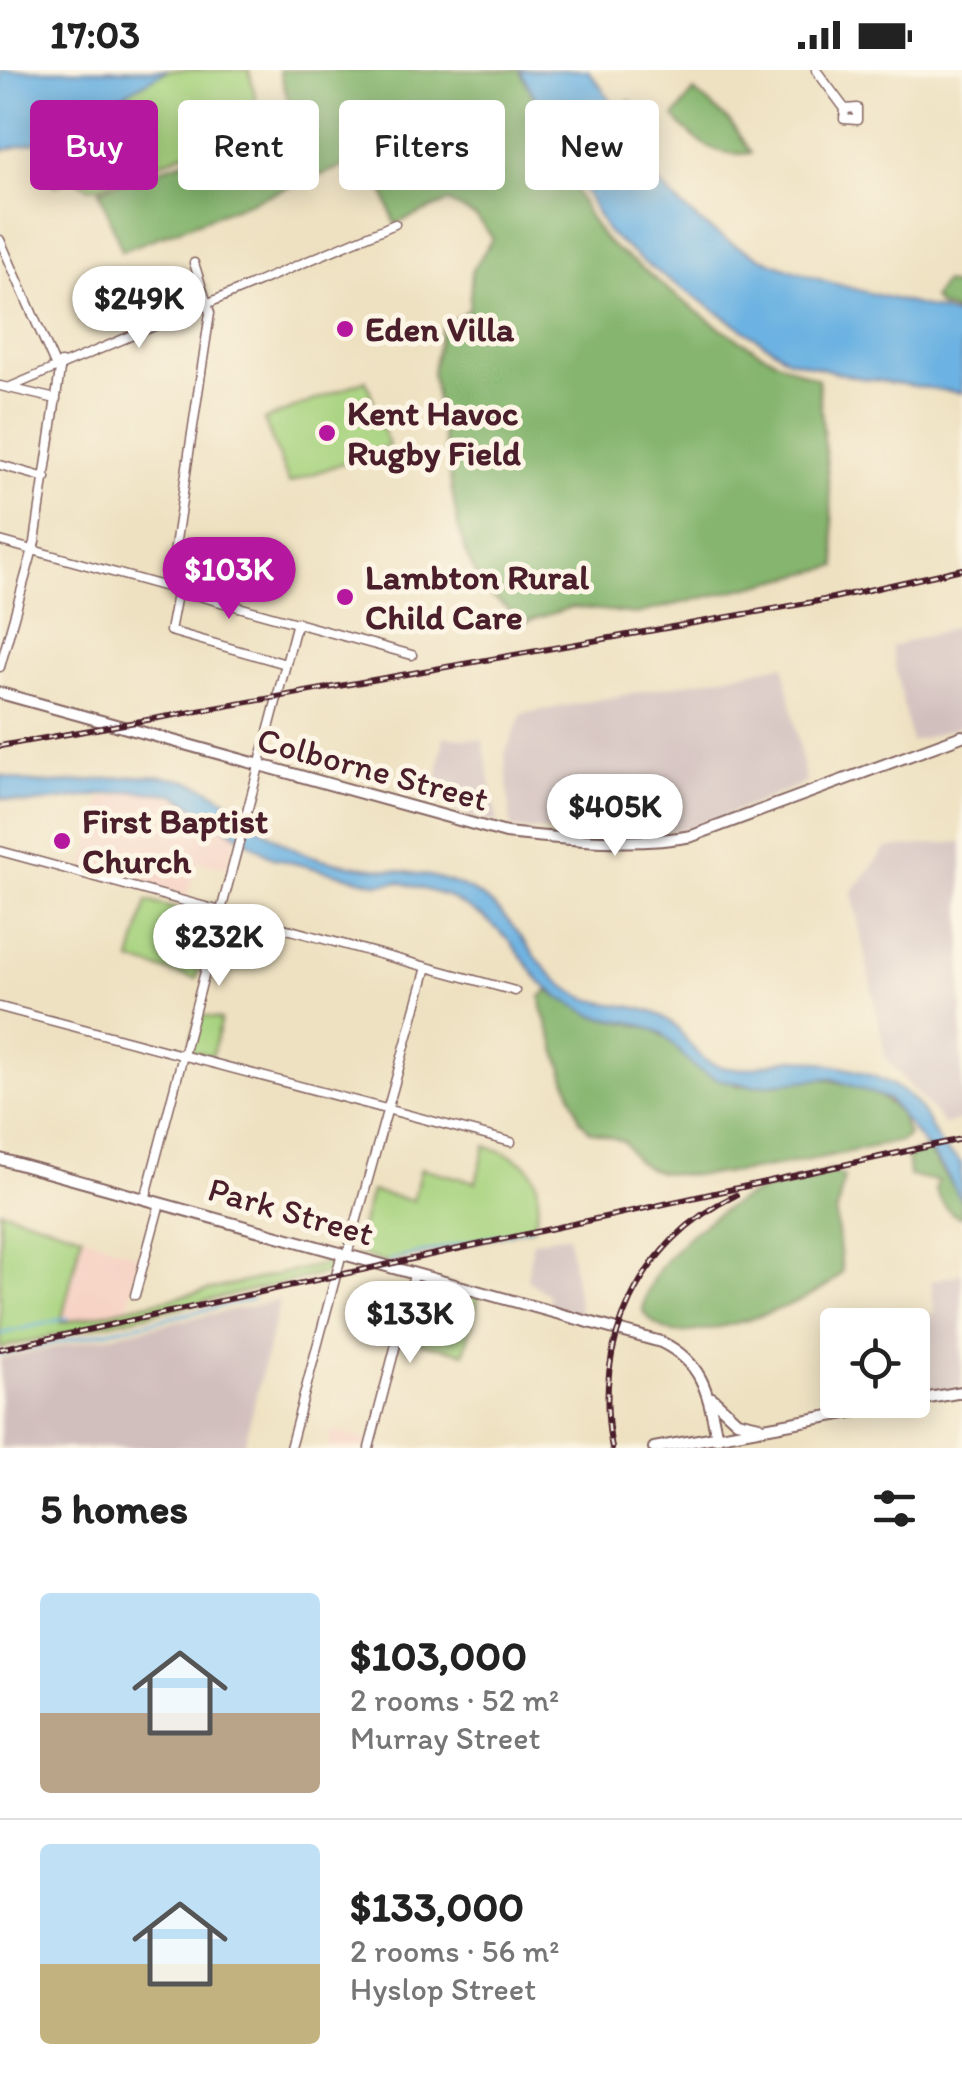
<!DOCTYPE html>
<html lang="en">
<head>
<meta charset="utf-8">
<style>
	:root { --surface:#fff; --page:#f6f6f6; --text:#222; --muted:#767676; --line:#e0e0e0; --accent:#b5179e }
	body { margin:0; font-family:Itim,sans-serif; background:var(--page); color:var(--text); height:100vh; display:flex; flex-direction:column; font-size:38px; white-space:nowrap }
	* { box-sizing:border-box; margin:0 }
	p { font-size:32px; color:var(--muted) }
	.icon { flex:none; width:55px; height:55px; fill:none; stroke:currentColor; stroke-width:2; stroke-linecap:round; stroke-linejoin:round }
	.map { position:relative; height:1378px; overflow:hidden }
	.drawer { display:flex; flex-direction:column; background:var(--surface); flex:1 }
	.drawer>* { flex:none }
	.banner { position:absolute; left:30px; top:30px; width:902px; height:90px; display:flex; gap:20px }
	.controls { position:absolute; left:820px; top:1238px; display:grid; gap:20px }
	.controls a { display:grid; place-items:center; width:110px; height:110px; border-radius:10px; background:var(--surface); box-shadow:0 5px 25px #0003; font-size:50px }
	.price { position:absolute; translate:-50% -85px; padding:0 22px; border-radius:35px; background:#fff; color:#222; font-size:32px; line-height:65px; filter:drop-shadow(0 2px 5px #0008) }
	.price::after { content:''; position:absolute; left:50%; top:60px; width:30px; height:22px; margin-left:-15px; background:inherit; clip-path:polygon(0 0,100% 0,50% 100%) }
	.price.on { background:var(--accent); color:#fff }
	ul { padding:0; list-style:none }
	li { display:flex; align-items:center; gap:30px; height:250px; padding:0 40px }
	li+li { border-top:2px solid var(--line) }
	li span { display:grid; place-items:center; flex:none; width:280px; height:200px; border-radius:10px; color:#555 }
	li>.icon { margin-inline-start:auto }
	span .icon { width:120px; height:120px; fill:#fffc; stroke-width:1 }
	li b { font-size:42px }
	h2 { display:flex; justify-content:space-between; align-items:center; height:120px; padding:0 40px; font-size:42px }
	.chip { padding:0 35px; border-radius:10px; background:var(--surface); box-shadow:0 5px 25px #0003; font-size:35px; line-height:90px }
	.chip.on { background:var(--accent); color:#fff }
	.status { display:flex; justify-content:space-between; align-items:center; height:70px; padding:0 50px; background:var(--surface); direction:ltr }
	.status svg { height:28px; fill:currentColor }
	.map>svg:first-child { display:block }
	.built { fill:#f6d2c4 }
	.industrial { fill:#d1bfbe }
	.green { fill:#a7d37f; stroke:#787955; stroke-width:2.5 }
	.forest { fill:#85b56e; stroke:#686a4c; stroke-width:2.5 }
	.water { fill:#6cb2e2; stroke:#5b6886; stroke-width:2.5 }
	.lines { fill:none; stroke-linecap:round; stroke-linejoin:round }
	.stream { stroke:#6cb2e2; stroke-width:2.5 }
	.street-casing { stroke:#836360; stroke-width:11 }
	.secondary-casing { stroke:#836360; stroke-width:14 }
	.street { stroke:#fff; stroke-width:8 }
	.secondary { stroke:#fff; stroke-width:10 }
	.rail-casing { stroke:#4a1f2b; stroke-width:6 }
	.rail { stroke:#fcf5e5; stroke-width:2.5; stroke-dasharray:8; stroke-linecap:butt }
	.poi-dot { fill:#b5179e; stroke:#fcf5e5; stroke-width:4 }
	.labels { text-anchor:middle; stroke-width:10; stroke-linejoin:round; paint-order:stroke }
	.poi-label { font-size:35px; font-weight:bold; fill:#4a1f2b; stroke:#fcf5e5; text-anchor:start }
	.street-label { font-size:35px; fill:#4a1f2b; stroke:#fcf5e5 }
</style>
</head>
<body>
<div class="status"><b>17:03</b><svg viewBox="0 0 49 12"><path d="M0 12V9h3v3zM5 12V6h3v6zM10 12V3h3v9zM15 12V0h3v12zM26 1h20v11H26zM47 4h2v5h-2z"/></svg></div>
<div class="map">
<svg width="962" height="1378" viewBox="0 0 962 1378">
	<rect width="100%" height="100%" fill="#fcf5e5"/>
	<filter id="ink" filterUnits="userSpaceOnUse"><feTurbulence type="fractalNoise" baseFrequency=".01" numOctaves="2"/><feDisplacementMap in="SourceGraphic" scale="20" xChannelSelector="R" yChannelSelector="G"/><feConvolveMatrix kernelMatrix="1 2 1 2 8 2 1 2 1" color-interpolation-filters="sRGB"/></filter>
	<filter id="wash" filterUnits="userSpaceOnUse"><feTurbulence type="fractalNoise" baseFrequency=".0048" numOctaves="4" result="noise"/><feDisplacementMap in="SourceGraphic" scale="40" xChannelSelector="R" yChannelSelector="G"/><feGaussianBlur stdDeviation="2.25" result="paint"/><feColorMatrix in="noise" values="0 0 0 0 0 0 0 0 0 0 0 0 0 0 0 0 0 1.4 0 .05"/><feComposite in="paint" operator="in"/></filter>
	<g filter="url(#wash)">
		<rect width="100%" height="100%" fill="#eee1c1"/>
		<path class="built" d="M143 720 189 731 237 762 228 797 197 791 187 827 84 797 102 728Z
			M82 1165 138 1186 128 1238 60 1254Z
			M332 1360 367 1370 365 1378H328Z"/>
		<path class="industrial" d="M962 555V656L911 672 891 577Z
			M784 595 806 713 692 758 618 766 511 759 505 683 522 644Z
			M444 666 483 670 498 754 456 742 463 718 437 710Z
			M962 772V1050L944 1054 886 989 852 822 886 778Z
			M568 1165 580 1243 548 1237 549 1225 527 1210 533 1171Z
			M962 1203V1317L919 1325 912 1255 907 1248 935 1243 931 1211Z
			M280 1230 243 1378H0V1289Z"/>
		<path class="green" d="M168 0H249L260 46 255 55 102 116 88 118 73 107 54 116 39 71Z
			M366 310 389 376 289 413 264 350Z
			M147 831 212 849 196 909 131 891Z
			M198 944 221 950 212 986 189 980Z
			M485 1076C533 1090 548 1107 533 1158L385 1193 358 1183 356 1175 371 1121 413 1131 421 1098 476 1112Z
			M0 1140 82 1165 61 1253 325 1194 329 1186 335 1188 332 1202 0 1278Z
			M420 1210 480 1225 464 1283 404 1269Z"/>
		<path class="forest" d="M279 0H519C552 51 565 114 601 165 611 179 630 188 643 199 695 243 754 285 818 309L837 496 636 544 572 537 525 552 486 522 468 489 458 456 432 303 442 258 469 239 472 201 493 168 476 147 448 132 395 154 371 86 122 181 99 120 236 73 292 43Z
			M694 21 730 52 751 83C717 88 695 72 674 47Z
			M944 212 962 218V244L938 236 933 228Z
			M547 921 595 946 652 958 738 1016 816 1007 872 1020 899 1042 908 1065 901 1071C843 1082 699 1120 648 1098 633 1091 632 1083 623 1071L590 1061 580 1050 542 938 541 927Z
			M926 1079 960 1125 962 1147C948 1146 941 1131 935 1120L938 1111 909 1106 907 1085Z
			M830 1101 844 1107 836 1145 842 1201C824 1231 710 1266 674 1262 660 1260 651 1251 643 1241 646 1191 720 1135 763 1120 785 1112 809 1110 830 1101Z"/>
		<path class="water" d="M0 0H168L39 71 0 81Z
			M520 0H588L617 38 631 31 635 40 625 57C629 75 640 88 651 102 726 204 850 214 962 247V323L854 307 788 289 646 194 607 162Z
			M0 705C61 727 123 695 187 711 231 722 258 765 301 782 362 807 434 791 488 831 520 856 535 897 570 920 599 939 634 931 663 947 687 959 690 988 718 996 745 1004 765 993 792 989 806 988 822 993 836 996 867 1002 903 1013 921 1040 930 1052 935 1068 944 1079 949 1084 956 1087 961 1093L962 1132 944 1100 888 1029 830 1008 752 1016 717 1009 695 998 662 963 639 954 595 946 562 929 541 913 510 871 485 848 447 826 399 812 379 814 273 788 174 724 134 721 27 734 0 728Z"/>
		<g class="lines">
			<path class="stream" d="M388 1191 532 1157
				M0 1264 68 1248
				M0 1285 253 1229"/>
		</g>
	</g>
	<g filter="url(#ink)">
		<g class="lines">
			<defs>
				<path id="street" d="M816 0 845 39 844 49 857 50V38L845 39
					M0 170 55 295
					M0 316 56 329
					M8 318 395 154
					M0 395 46 408
					M0 471 412 585
					M169 517 210 243 194 193
					M178 519 170 561 286 594
					M0 597 35 472 61 293
					M0 781 515 921
					M0 937 511 1072
					M146 1126 297 552
					M347 1185 427 897
					M135 1225 160 1133
					M290 1378 342 1183
					M369 1378 414 1205"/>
				<path id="secondary" d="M0 623 506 763C565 769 633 777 692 766L962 666
					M0 1089 661 1272C704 1293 708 1324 717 1368
					M712 1328 737 1351 759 1356
					M654 1378 962 1322"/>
			</defs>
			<use href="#street" class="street-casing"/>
			<use href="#secondary" class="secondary-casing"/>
			<use href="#street" class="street"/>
			<use href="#secondary" class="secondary"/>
			<defs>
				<path id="rail" d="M0 676 824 530 962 499
					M0 1279 962 1069
					M612 1378C592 1274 639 1171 736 1125"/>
			</defs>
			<use href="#rail" class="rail-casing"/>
			<use href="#rail" class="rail"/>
		</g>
	</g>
	<g class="poi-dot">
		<circle cx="345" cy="259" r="10"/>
		<circle cx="327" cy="363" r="10"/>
		<circle cx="345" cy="527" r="10"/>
		<circle cx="62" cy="771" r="10"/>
	</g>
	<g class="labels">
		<g class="poi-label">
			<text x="365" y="271">Eden Villa</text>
			<text x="347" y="355">Kent Havoc<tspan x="347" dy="40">Rugby Field</tspan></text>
			<text x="365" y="519">Lambton Rural<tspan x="365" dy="40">Child Care</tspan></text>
			<text x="82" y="763">First Baptist<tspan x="82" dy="40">Church</tspan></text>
		</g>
		<g class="street-label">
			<text transform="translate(373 699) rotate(15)" y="12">Colborne Street</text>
			<text transform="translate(291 1141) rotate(16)" y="12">Park Street</text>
		</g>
	</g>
</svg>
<div class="controls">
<a><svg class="icon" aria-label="locate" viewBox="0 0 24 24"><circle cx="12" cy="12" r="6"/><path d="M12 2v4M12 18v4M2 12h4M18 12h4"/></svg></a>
</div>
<b class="price" style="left:139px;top:281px">$249K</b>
<b class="price on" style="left:229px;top:552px">$103K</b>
<b class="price" style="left:615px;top:789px">$405K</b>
<b class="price" style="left:219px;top:919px">$232K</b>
<b class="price" style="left:410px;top:1296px">$133K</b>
<div class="banner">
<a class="chip on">Buy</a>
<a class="chip">Rent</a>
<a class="chip">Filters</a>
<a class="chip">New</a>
</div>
</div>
<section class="drawer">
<h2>5 homes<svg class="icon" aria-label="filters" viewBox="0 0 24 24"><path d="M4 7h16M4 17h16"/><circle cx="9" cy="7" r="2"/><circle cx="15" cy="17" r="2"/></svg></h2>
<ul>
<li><span style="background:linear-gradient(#bfe0f5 60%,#b9a48a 0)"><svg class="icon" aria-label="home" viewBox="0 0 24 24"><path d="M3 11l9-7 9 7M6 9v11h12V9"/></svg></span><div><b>$103,000</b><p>2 rooms · 52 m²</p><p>Murray Street</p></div></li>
<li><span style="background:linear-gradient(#bfe0f5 60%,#c2b280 0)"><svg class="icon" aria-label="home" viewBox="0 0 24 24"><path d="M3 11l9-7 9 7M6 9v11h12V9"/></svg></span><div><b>$133,000</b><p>2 rooms · 56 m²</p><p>Hyslop Street</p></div></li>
</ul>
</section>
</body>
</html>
